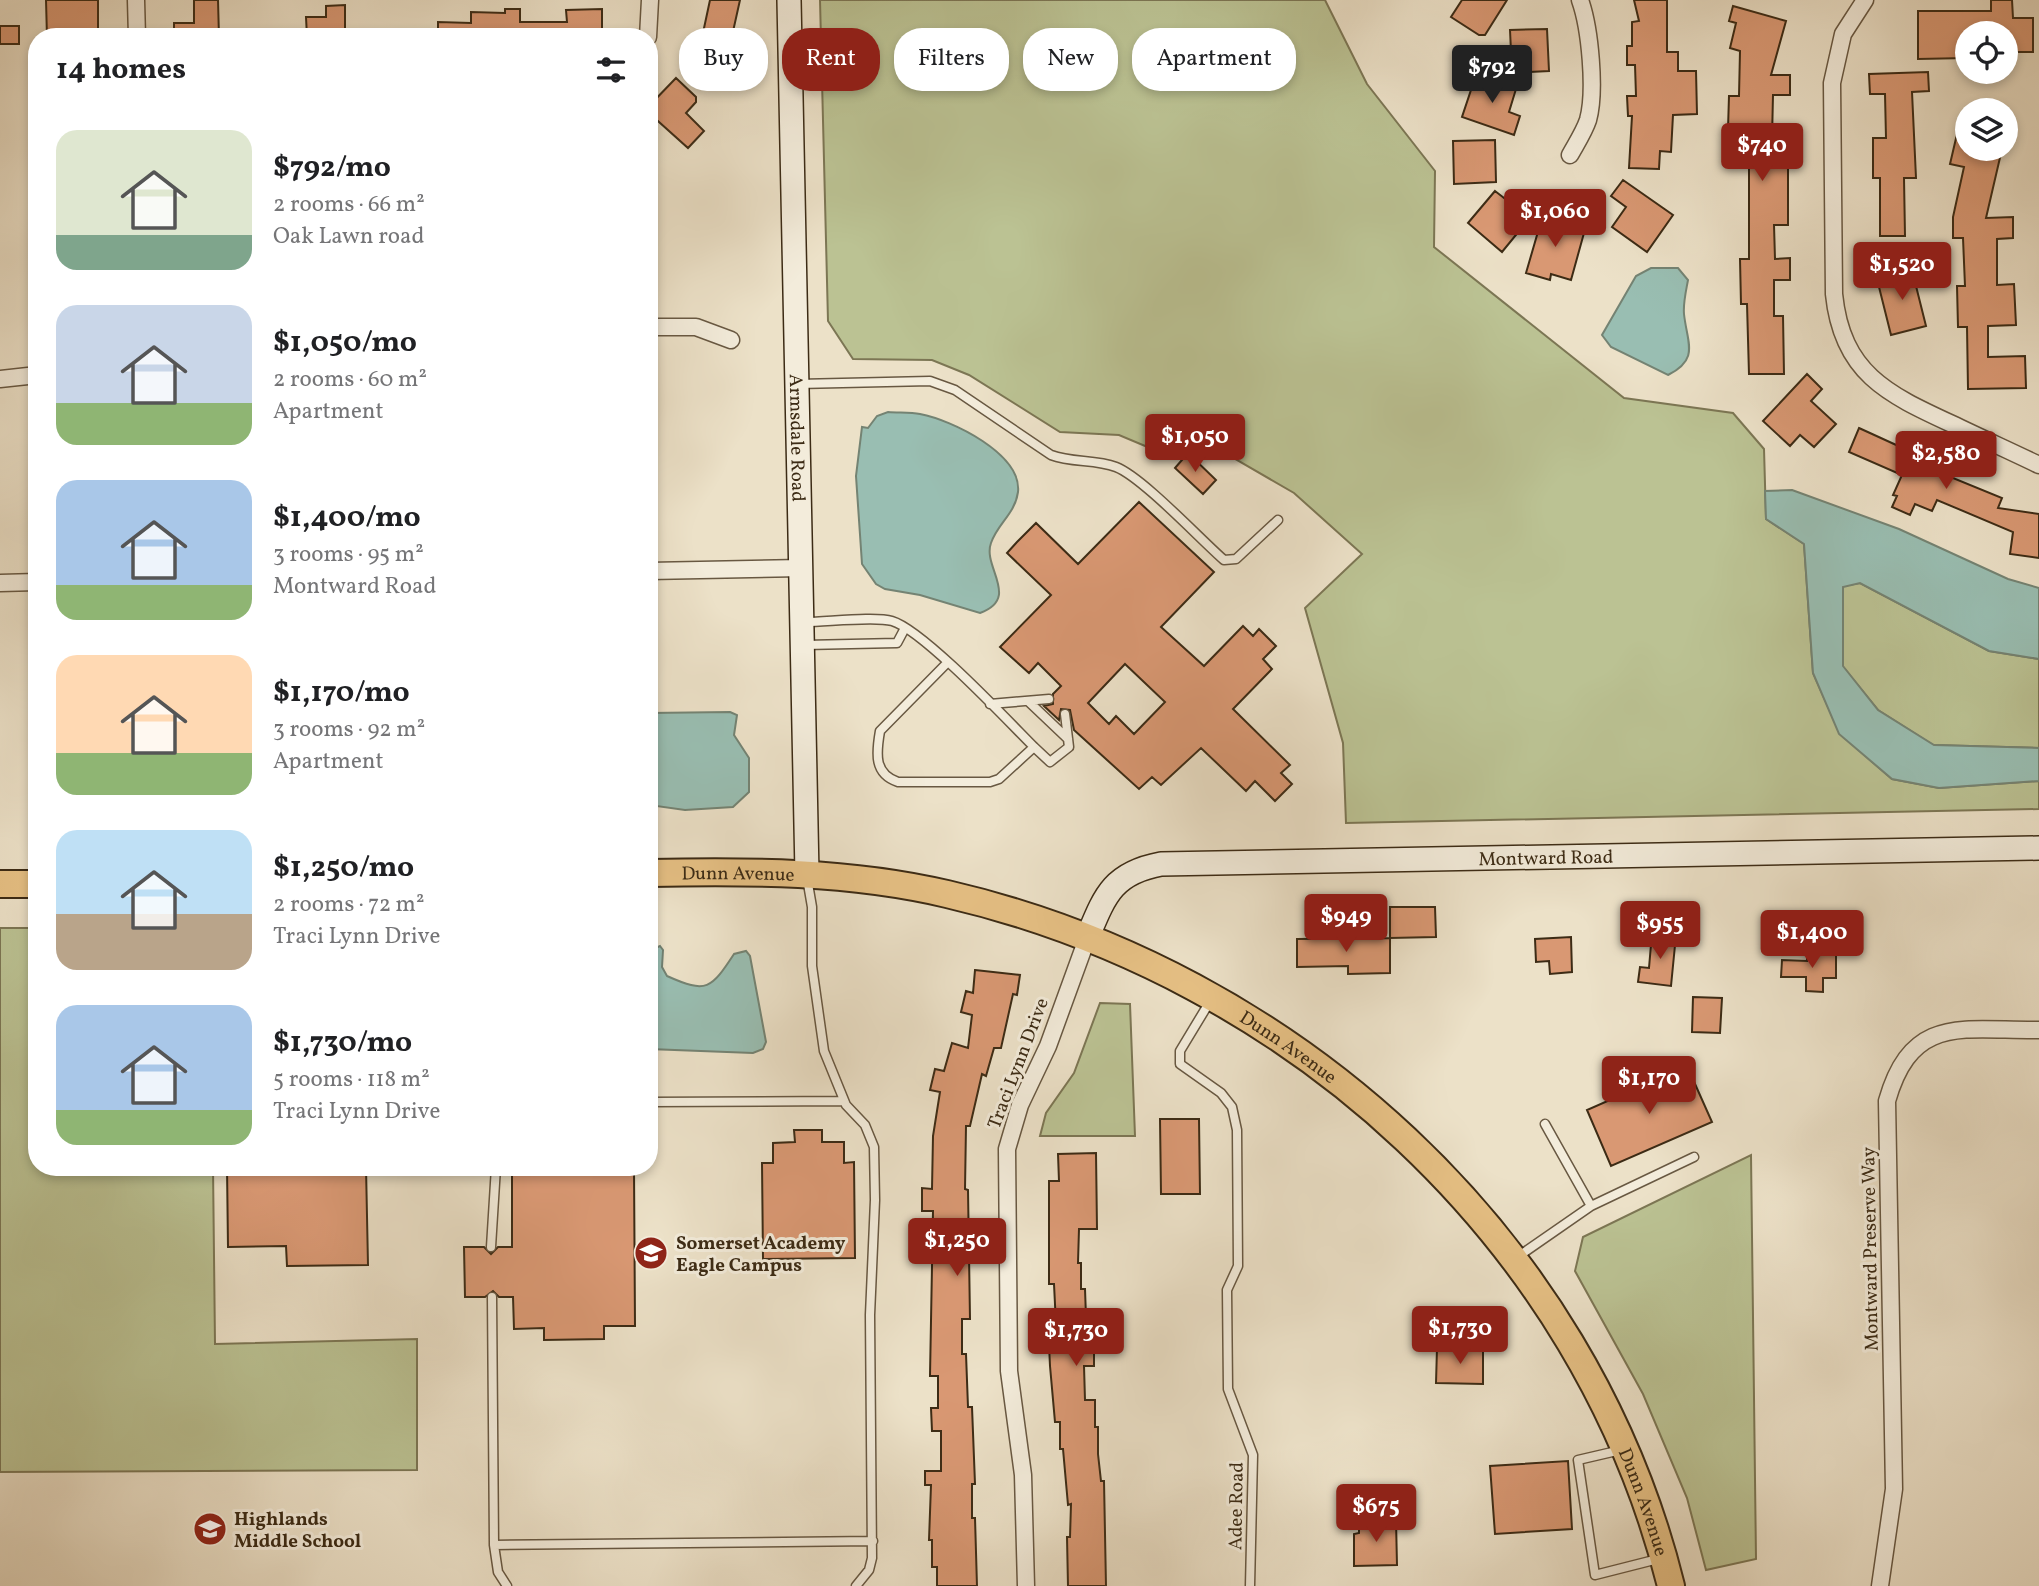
<!DOCTYPE html>
<html lang="en">
<head>
<meta charset="utf-8">
<style>
	:root { --surface:#fff; --page:#f6f6f6; --text:#202124; --muted:#757577; --accent:#8f2418 }
	body { margin:0; font-family:Vollkorn,serif; background:var(--page); color:var(--text); height:100vh; display:flex; flex-direction:column; font-size:26px; white-space:nowrap }
	* { box-sizing:border-box; margin:0 }
	p { font-size:23px; color:var(--muted) }
	.icon { flex:none; width:38px; height:38px; fill:none; stroke:currentColor; stroke-width:2; stroke-linecap:round; stroke-linejoin:round }
	.map { position:relative; flex:1; overflow:hidden }
	.drawer { position:absolute; left:28px; top:28px; width:630px; height:1148px; display:flex; flex-direction:column; background:var(--surface); border-radius:28px; box-shadow:0 4px 10px #0003 }
	.drawer>* { flex:none }
	.banner { position:absolute; left:679px; top:28px; width:665px; height:63px; display:flex; gap:14px }
	.fabs { position:absolute; left:1955px; top:21px; display:grid; gap:14px }
	.fabs a { display:grid; place-items:center; width:63px; height:63px; border-radius:50%; background:var(--surface); box-shadow:0 4px 10px #0003; font-size:35px }
	.price { position:absolute; translate:-50% -60px; padding:0 16px; border-radius:7px; background:var(--accent); color:#fff; font-size:23px; line-height:46px; filter:drop-shadow(0 2px 4px #0008) }
	.price::after { content:''; position:absolute; left:50%; top:42px; width:21px; height:16px; margin-left:-10px; background:inherit; clip-path:polygon(0 0,100% 0,50% 100%) }
	.price.on { background:#222; color:#fff }
	ul { padding:0; list-style:none }
	li { display:flex; align-items:center; gap:21px; height:175px; padding:0 28px }
	li span { display:grid; place-items:center; flex:none; width:196px; height:140px; border-radius:21px; color:#555 }
	li>.icon { margin-inline-start:auto }
	span .icon { width:84px; height:84px; fill:#fffc; stroke-width:1 }
	li b { font-size:30px }
	h2 { display:flex; justify-content:space-between; align-items:center; height:84px; padding:0 28px; font-size:30px }
	.pill { padding:0 24px; border-radius:28px; background:var(--surface); box-shadow:0 4px 10px #0003; font-size:24px; line-height:63px }
	.pill.on { background:var(--accent); color:#fff }
	.map>svg:first-child { display:block }
	.green { fill:#bbc293; stroke:#7c7654; stroke-width:2 }
	.water { fill:#99beb2; stroke:#748373; stroke-width:2 }
	.building { fill:#d99873; stroke:#3c2b15; stroke-width:2; fill-rule:evenodd }
	.lines { fill:none; stroke-linecap:round; stroke-linejoin:round }
	.lane-casing { stroke:#685842; stroke-width:11 }
	.street-casing { stroke:#685842; stroke-width:19 }
	.secondary-casing { stroke:#3c2b15; stroke-width:26 }
	.primary-casing { stroke:#3c2b15; stroke-width:30 }
	.lane { stroke:#f3ecdb; stroke-width:8 }
	.street { stroke:#f3ecdb; stroke-width:16 }
	.secondary { stroke:#f3ecdb; stroke-width:23 }
	.primary { stroke:#e6c084; stroke-width:26 }
	.labels { text-anchor:middle; stroke-width:6; stroke-linejoin:round; paint-order:stroke }
	.street-label { font-size:19px; fill:#3c2b15; stroke:#f3ecdb }
	.poi-label { font-size:19px; font-weight:bold; fill:#3c2b15; stroke:#f3ecdb; text-anchor:start }
</style>
</head>
<body>
<div class="map">
<svg width="2039" height="1586" viewBox="0 0 2039 1586">
	<rect width="100%" height="100%" fill="#ece1c8"/>
	<filter id="stains"><feTurbulence type="fractalNoise" baseFrequency=".00286" numOctaves="4"/><feColorMatrix values="0 0 0 0 .2 0 0 0 0 .09 0 0 0 0 .02 0 0 0 .5 -.17"/></filter>
	<radialGradient id="worn" r=".72"><stop offset=".6" stop-color="#630" stop-opacity="0"/><stop offset="1" stop-color="#630" stop-opacity=".3"/></radialGradient>
	<path class="green" d="M820 0H1325L1367 84 1435 171 1434 247 1624 398 1733 413 1764 449 1766 519 1804 544 1813 673 1840 734 1892 779 1939 788 2039 781V809L1346 823 1343 743 1305 608 1362 554 1294 493 1192 434 1169 456 1119 435 1060 432 969 375 932 360 853 359 828 321Z
		M1860 583 1989 651 2039 659V748L1933 745 1878 710 1843 667V586Z
		M0 928H37V1167H213L215 1344 417 1339V1470L0 1472Z
		M1100 1003 1130 1004 1135 1136H1040L1046 1113 1074 1073Z
		M1751 1155 1756 1559 1706 1570 1687 1498 1643 1394 1575 1271 1583 1237Z"/>
	<path class="water" d="M1651 268H1678L1688 280C1686 291 1683 303 1684 314 1687 343 1700 359 1668 375L1611 347 1602 335 1636 276Z
		M888 412C898 413 910 412 920 414 952 420 1022 454 1018 492 1015 514 998 523 991 543 982 567 1021 598 980 613L920 595 885 589 876 584 862 564 856 476 862 427 868 428 877 416Z
		M1792 490 1899 529 2008 579 2039 588V659L1989 651 1860 583 1843 587V666L1878 710 1934 745 2039 748V781L1939 788 1892 779 1839 734 1813 673 1804 544 1766 519 1765 491Z
		M730 712 737 715 734 735 749 758V792L733 807 685 810 649 805V713Z
		M660 946 663 950 662 967 667 976C707 994 711 989 734 954L746 951 750 956 766 1042 763 1049 753 1053 649 1049V951Z"/>
	<path class="building" d="M46 0H98V37H47Z
		M194 0H218L219 37H174V23H194Z
		M710 0H740L722 81 694 75Z
		M1462 0H1507L1485 35H1479L1451 17Z
		M1634 0H1667V52H1678V71H1696L1697 114 1673 115 1671 152 1660 151 1659 169 1629 168 1632 116H1628L1627 96H1636L1635 65H1627V46H1632V22L1639 21Z
		M1991 0H2012L2013 18H2033V52H2006V33H1967V58L1918 59V11H1991Z
		M345 5V37H307L306 17H326V6Z
		M1733 6 1786 21 1771 75H1790V95H1773L1772 139 1788 138V225H1774L1775 259 1790 258V280H1774V316H1783L1784 374H1749L1747 304H1741L1740 259H1749V129H1728L1729 96H1739L1740 51 1730 48 1736 23 1729 21Z
		M505 9H520V22H567L566 10 602 9V37H438V22L471 23V12L505 13Z
		M0 26H19V44H0Z
		M1547 29 1549 71 1512 73 1510 30Z
		M1928 72 1929 91 1912 92 1916 178H1904L1905 236H1880V178H1873V138H1886L1885 94H1870L1869 74Z
		M1476 75 1516 89 1509 112 1520 116 1514 135 1462 117Z
		M676 78 696 97V102L686 113 704 131 688 148 649 113V106Z
		M1961 117 1967 118V149H2002L1986 218 2013 217V238L1997 239V285L2014 284 2016 325 1988 326V357L2025 356 2026 388 1968 389 1967 327H1958L1957 286H1965L1963 238H1953V217L1964 167 1950 164Z
		M1495 140 1496 182 1454 184 1453 141Z
		M1623 180 1673 215 1647 252 1612 227 1626 207 1611 196Z
		M1495 191 1513 205 1522 195 1538 208 1502 252 1468 223Z
		M1544 211 1566 217 1563 227 1584 233 1571 280 1551 274 1550 280 1526 273Z
		M1912 270 1926 326 1891 335 1877 279Z
		M1807 374 1822 389 1811 401 1836 424 1814 447 1800 435 1790 446 1763 421Z
		M1859 428 1951 470 1948 476 2002 498 1998 508 2039 514V558L2010 554 2013 532 1937 500 1932 511 1915 504 1910 515 1892 507 1897 496 1893 495 1902 475 1849 452Z
		M1188 453 1216 480 1203 494 1175 468Z
		M1139 502 1214 572 1161 627 1204 666 1243 626 1253 636 1259 629 1276 646 1263 659 1272 669 1233 709 1290 765 1281 773 1292 784 1275 801 1255 781 1246 791 1201 748 1161 785 1152 777 1139 789 1074 730 1070 710 1061 709 1059 720 1044 706 1053 704V694L1061 686 1038 663 1029 673 1000 647 1051 595 1007 553 1017 542 1036 523 1078 564ZM1125 664 1165 702 1134 734 1116 716 1109 724 1088 703Z
		M1390 907H1435L1436 937 1390 938Z
		M1652 933 1676 935 1671 986 1638 982 1640 967 1649 968Z
		M1571 937 1572 972 1550 974 1549 961 1536 962 1535 939Z
		M1390 938V973L1348 974V966L1297 967V939Z
		M1807 952 1836 953V978H1823V992L1806 991V977H1781L1782 960 1807 961Z
		M975 970 1020 975 1017 995 1013 994 1001 1048H994L986 1076 982 1074 970 1126H966L965 1189 968 1190 970 1319H962V1354H966L968 1407H972L975 1484H972V1518H975L977 1586H937V1567H932V1540H929L931 1485H925V1471H941V1431H932L931 1408H938V1376H930L933 1211H922V1188L932 1189 933 1136 940 1092 930 1090 935 1069 944 1071 952 1043 968 1048 972 1015 961 1012 966 991 973 993Z
		M1693 997 1722 998 1720 1033 1692 1032Z
		M1687 1066 1712 1122 1611 1166 1587 1110Z
		M1160 1119H1199L1200 1194H1161Z
		M794 1130H822V1142H844V1163L854 1162 855 1258 763 1259 762 1163H773V1143L795 1142Z
		M1096 1153 1097 1229H1079L1078 1263H1081V1289H1085L1087 1345H1094V1366H1084L1085 1400H1095V1427H1098V1454L1101 1481H1104L1106 1586H1068L1067 1537H1070L1071 1504 1068 1505 1063 1449H1060V1422H1055L1050 1366 1049 1345H1057L1054 1284H1049V1181H1059L1058 1154Z
		M227 1167H366L368 1265 287 1266 286 1246 228 1247Z
		M543 1167 634 1168 635 1326H604V1339L544 1340V1328L514 1329 513 1297H499L493 1291 485 1297H465L464 1247H484L491 1254 498 1247H512V1170Z
		M1437 1348 1483 1349V1384L1436 1383Z
		M1568 1461 1572 1529 1495 1534 1490 1466Z
		M1396 1520 1397 1565 1354 1566V1534L1359 1533V1521Z"/>
	<g class="lines">
		<defs>
			<path id="lane" d="M798 384 930 381 955 390 1051 455C1072 463 1095 459 1116 467 1142 477 1200 539 1224 560L1236 559 1278 520
				M806 622C826 622 875 616 892 621 923 630 1008 721 1034 747L999 779 990 782H898C874 774 876 754 880 731L947 663
				M805 645 897 643 905 628
				M1028 701 1068 739
				M990 704 1049 699
				M1034 747 1050 762 1069 747 1065 714
				M807 878 812 907V966L824 1051 846 1105 865 1125 874 1147 875 1200 870 1315 872 1558 869 1570 856 1586
				M1209 1003 1180 1051V1064L1221 1093 1232 1107 1237 1130 1238 1266 1227 1290 1228 1389 1253 1455 1250 1586
				M649 1102 844 1101
				M1545 1124 1591 1206
				M491 1247 496 1167
				M1516 1258 1591 1206 1694 1157
				M492 1297 494 1545 498 1572 507 1586
				M1621 1450 1578 1460 1595 1575 1658 1559
				M494 1545 873 1541"/>
			<path id="street" d="M136 0 137 37
				M1865 0 1843 34 1832 83 1834 294C1842 373 1887 394 1952 424 1981 438 2010 451 2039 465
				M648 37 650 0
				M1570 155C1576 144 1584 132 1588 120 1596 91 1590 28 1580 0
				M649 327H696L731 340
				M0 379 37 375
				M649 571 802 568
				M0 583 37 582
				M1026 1586 1023 1475 1009 1371 1007 1149 1020 1105 1048 1046 1088 936
				M1880 1586 1894 1489 1887 1101C1912 1013 1964 1031 2039 1030"/>
			<g id="secondary">
				<path id="s1" d="M789 0 807 874"/>
				<path id="s2" d="M1088 936C1105 895 1113 873 1161 864L2039 848"/>
			</g>
			<g id="primary">
				<path id="s3" d="M649 873C749 871 849 871 947 894 1292 974 1585 1238 1671 1586"/>
				<path d="M0 884H37"/>
			</g>
		</defs>
		<use href="#lane" class="lane-casing"/>
		<use href="#street" class="street-casing"/>
		<use href="#secondary" class="secondary-casing"/>
		<use href="#primary" class="primary-casing"/>
		<use href="#lane" class="lane"/>
		<use href="#street" class="street"/>
		<use href="#secondary" class="secondary"/>
		<use href="#primary" class="primary"/>
	</g>
	<defs>
		<symbol id="school-disc" viewBox="-11 -11 22 22"><circle r="9.5" fill="#8f2418" stroke="#f3ecdb"/><path d="M0-5L7-2L0 1L-7-2ZM-4 1L0 2.5L4 1V4Q0 6-4 4Z" fill="#fff"/></symbol>
	</defs>
	<g fill-rule="evenodd">
		<use href="#school-disc" x="632" y="1234" width="38" height="38"/>
		<use href="#school-disc" x="191" y="1510" width="38" height="38"/>
	</g>
	<g class="labels">
		<g class="street-label">
			<text dy="7" stroke="none"><textPath href="#s1" startOffset="438">Armsdale Road</textPath></text>
			<text dy="7" stroke="none"><textPath href="#s2" startOffset="494">Montward Road</textPath></text>
			<text dy="7" stroke="none"><textPath href="#s3" startOffset="89">Dunn Avenue</textPath></text>
			<text dy="7" stroke="none"><textPath href="#s3" startOffset="676">Dunn Avenue</textPath></text>
			<text transform="translate(1017 1063) rotate(-69)" y="7">Traci Lynn Drive</text>
			<text transform="translate(1869 1249) rotate(-91)" y="7">Montward Preserve Way</text>
			<text dy="7" stroke="none"><textPath href="#s3" startOffset="1264">Dunn Avenue</textPath></text>
			<text transform="translate(1235 1506) rotate(-89)" y="7">Adee Road</text>
		</g>
		<g class="poi-label">
			<text x="676" y="1249">Somerset Academy<tspan x="676" dy="22">Eagle Campus</tspan></text>
			<text x="234" y="1525">Highlands<tspan x="234" dy="22">Middle School</tspan></text>
		</g>
	</g>
	<rect width="100%" height="100%" filter="url(#stains)"/>
	<rect width="100%" height="100%" fill="url(#worn)"/>
</svg>
<div class="fabs">
<a><svg class="icon" aria-label="locate" viewBox="0 0 24 24"><circle cx="12" cy="12" r="6"/><path d="M12 2v4M12 18v4M2 12h4M18 12h4"/></svg></a>
<a><svg class="icon" aria-label="layers" viewBox="0 0 24 24"><path d="M12 4l9 5-9 5-9-5zM3 14l9 5 9-5"/></svg></a>
</div>
<b class="price on" style="left:1492px;top:105px">$792</b>
<b class="price" style="left:1762px;top:183px">$740</b>
<b class="price" style="left:1555px;top:249px">$1,060</b>
<b class="price" style="left:1902px;top:302px">$1,520</b>
<b class="price" style="left:1195px;top:474px">$1,050</b>
<b class="price" style="left:1946px;top:491px">$2,580</b>
<b class="price" style="left:1346px;top:954px">$949</b>
<b class="price" style="left:1660px;top:961px">$955</b>
<b class="price" style="left:1812px;top:970px">$1,400</b>
<b class="price" style="left:1649px;top:1116px">$1,170</b>
<b class="price" style="left:957px;top:1278px">$1,250</b>
<b class="price" style="left:1460px;top:1366px">$1,730</b>
<b class="price" style="left:1076px;top:1368px">$1,730</b>
<b class="price" style="left:1376px;top:1544px">$675</b>
<div class="banner">
<a class="pill">Buy</a>
<a class="pill on">Rent</a>
<a class="pill">Filters</a>
<a class="pill">New</a>
<a class="pill">Apartment</a>
</div>
<section class="drawer">
<h2>14 homes<svg class="icon" aria-label="filters" viewBox="0 0 24 24"><path d="M4 7h16M4 17h16"/><circle cx="9" cy="7" r="2"/><circle cx="15" cy="17" r="2"/></svg></h2>
<ul>
<li><span style="background:linear-gradient(#dfe7d0 75%,#7fa58c 0)"><svg class="icon" aria-label="home" viewBox="0 0 24 24"><path d="M3 11l9-7 9 7M6 9v11h12V9"/></svg></span><div><b>$792/mo</b><p>2 rooms · 66 m²</p><p>Oak Lawn road</p></div></li>
<li><span style="background:linear-gradient(#c9d6e8 70%,#8fb573 0)"><svg class="icon" aria-label="home" viewBox="0 0 24 24"><path d="M3 11l9-7 9 7M6 9v11h12V9"/></svg></span><div><b>$1,050/mo</b><p>2 rooms · 60 m²</p><p>Apartment</p></div></li>
<li><span style="background:linear-gradient(#a9c7e8 75%,#8fb573 0)"><svg class="icon" aria-label="home" viewBox="0 0 24 24"><path d="M3 11l9-7 9 7M6 9v11h12V9"/></svg></span><div><b>$1,400/mo</b><p>3 rooms · 95 m²</p><p>Montward Road</p></div></li>
<li><span style="background:linear-gradient(#ffd9b3 70%,#8fb573 0)"><svg class="icon" aria-label="home" viewBox="0 0 24 24"><path d="M3 11l9-7 9 7M6 9v11h12V9"/></svg></span><div><b>$1,170/mo</b><p>3 rooms · 92 m²</p><p>Apartment</p></div></li>
<li><span style="background:linear-gradient(#bfe0f5 60%,#b9a48a 0)"><svg class="icon" aria-label="home" viewBox="0 0 24 24"><path d="M3 11l9-7 9 7M6 9v11h12V9"/></svg></span><div><b>$1,250/mo</b><p>2 rooms · 72 m²</p><p>Traci Lynn Drive</p></div></li>
<li><span style="background:linear-gradient(#a9c7e8 75%,#8fb573 0)"><svg class="icon" aria-label="home" viewBox="0 0 24 24"><path d="M3 11l9-7 9 7M6 9v11h12V9"/></svg></span><div><b>$1,730/mo</b><p>5 rooms · 118 m²</p><p>Traci Lynn Drive</p></div></li>
</ul>
</section>
</div>
</body>
</html>
